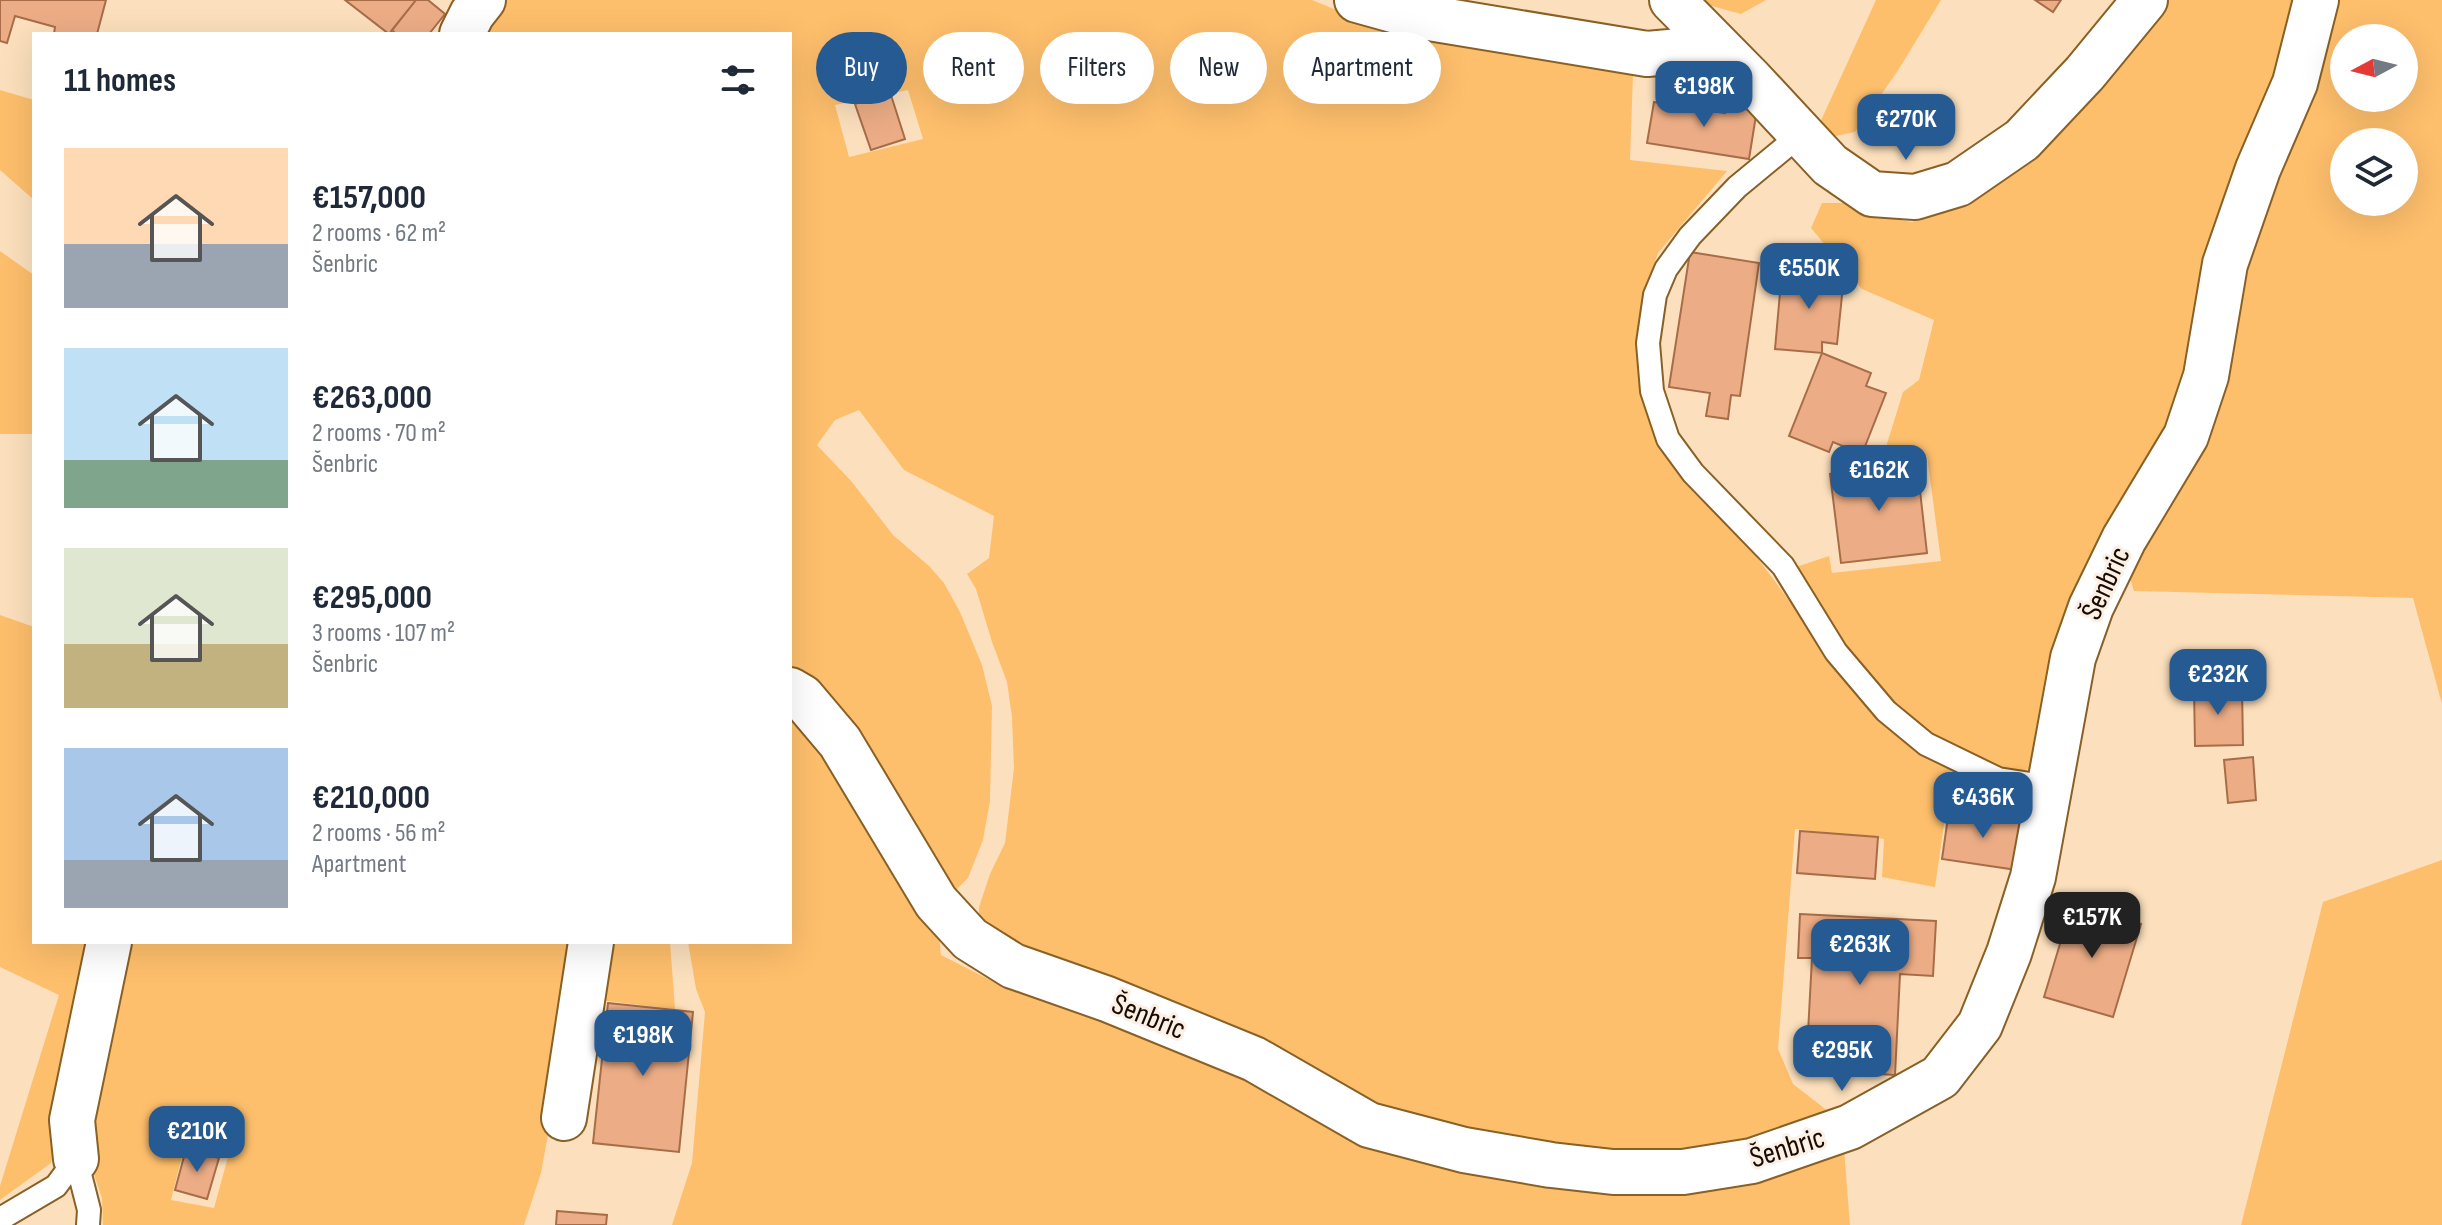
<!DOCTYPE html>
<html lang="en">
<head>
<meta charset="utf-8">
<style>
	:root { --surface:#fff; --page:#f2f2f3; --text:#1f2937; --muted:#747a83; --accent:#255a92 }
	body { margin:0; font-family:"Sofia Sans Condensed",sans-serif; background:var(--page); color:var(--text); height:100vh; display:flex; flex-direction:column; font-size:30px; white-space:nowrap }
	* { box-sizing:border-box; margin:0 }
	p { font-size:26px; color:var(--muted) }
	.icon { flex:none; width:44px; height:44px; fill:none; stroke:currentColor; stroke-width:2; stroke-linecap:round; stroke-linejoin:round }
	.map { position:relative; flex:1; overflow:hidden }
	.drawer { position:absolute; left:32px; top:32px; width:760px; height:912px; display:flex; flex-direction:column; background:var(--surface); border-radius:0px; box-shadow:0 8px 32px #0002 }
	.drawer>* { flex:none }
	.guide { position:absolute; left:816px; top:32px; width:760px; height:72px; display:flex; gap:16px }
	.needle { width:52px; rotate:263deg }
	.buttons { position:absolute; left:2330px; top:24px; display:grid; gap:16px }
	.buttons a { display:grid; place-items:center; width:88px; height:88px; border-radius:50%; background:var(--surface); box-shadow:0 8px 32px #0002; font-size:40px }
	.price { position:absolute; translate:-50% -68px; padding:0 18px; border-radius:16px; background:var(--accent); color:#fff; font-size:26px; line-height:52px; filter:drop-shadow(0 2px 4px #0008) }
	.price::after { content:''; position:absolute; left:50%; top:48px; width:24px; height:18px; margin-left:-12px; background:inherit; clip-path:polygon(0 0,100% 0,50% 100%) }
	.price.current { background:#222; color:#fff }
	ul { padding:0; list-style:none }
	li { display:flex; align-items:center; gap:24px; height:200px; padding:0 32px }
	li span { display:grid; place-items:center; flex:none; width:224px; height:160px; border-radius:0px; color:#555 }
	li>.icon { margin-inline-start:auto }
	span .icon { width:96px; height:96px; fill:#fffc; stroke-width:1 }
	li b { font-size:34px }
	h2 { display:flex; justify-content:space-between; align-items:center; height:96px; padding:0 32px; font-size:34px }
	.tag { padding:0 28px; border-radius:36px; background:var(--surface); box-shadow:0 8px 32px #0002; font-size:28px; line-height:72px }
	.tag.current { background:var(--accent); color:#fff }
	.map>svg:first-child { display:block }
	.green { fill:#febf6c; fill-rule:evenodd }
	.building { fill:#ecad86; stroke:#a86d48; stroke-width:2 }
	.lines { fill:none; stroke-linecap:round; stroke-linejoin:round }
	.service-casing { stroke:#896025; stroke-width:26 }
	.minor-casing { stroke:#896025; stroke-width:48 }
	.service { stroke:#fff; stroke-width:22 }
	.minor { stroke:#fff; stroke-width:44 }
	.labels { text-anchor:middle; stroke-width:6; stroke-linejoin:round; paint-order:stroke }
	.street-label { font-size:30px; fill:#1a0a00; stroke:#faf0e5 }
</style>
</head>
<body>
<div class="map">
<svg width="2442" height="1225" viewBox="0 0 2442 1225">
	<rect width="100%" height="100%" fill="#fce0bd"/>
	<path class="green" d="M495 0H1312L1341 12 1476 43 1633 75 1630 160 1727 171 1658 253 1645 290 1641 388 1732 524 1876 717 1919 749 2028 803 2029 819 1947 804 1935 887 1882 877 1884 839 1795 829 1778 1049 1793 1084 1833 1115 1765 1141 1655 1163 1396 1121 979 929V907L990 874 1005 843 1014 768 1012 717 1007 682 992 642 976 589 967 574 989 558 994 516 904 470 859 410 835 420 817 445 852 482 893 535 929 566 944 583 960 612 982 665 992 706 990 801 983 840 968 878 954 892 790 671V34H469ZM908 90 923 139 849 157 835 105Z
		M1698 0H1766L1741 14 1701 3Z
		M1876 0H1941L1897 72 1855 132 1831 137 1818 127Z
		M2163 0H2305L2195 380 2032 769 2000 773 1931 733 1890 703 1838 648 1793 568 1829 556 1832 573 1941 561 1927 456 1881 463 1903 392 1919 380 1934 320 1862 289 1811 228 1822 203H1843L1872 215 1912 222 1965 200Z
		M2325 0H2442V704L2413 598 2134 591 2125 563 2229 291ZM2344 38H2404V98H2344ZM2344 142H2404V202H2344Z
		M0 90 34 100V200L0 170Z
		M0 251 34 275V434H0Z
		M0 615 34 627V942H96L51 1163 0 1200V1186L59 995 0 967Z
		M790 715 811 722 939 937 941 955 1002 986 1127 1017 1227 1056 1637 1190 1843 1136 1850 1225H672L692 1163 705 1012 696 989 688 942H790Z
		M2442 860V1225H2241L2323 902Z
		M119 942H578L560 1069 541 1173 524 1225H103L102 1198 89 1160 96 1050ZM183 1152 228 1157 214 1208 171 1200Z
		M603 942H670L675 1009 599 1000Z"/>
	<path class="building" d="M0 0H106L97 34H54L55 27 15 16 7 43 0 41Z
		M345 0H416L389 34Z
		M416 0H428L445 14 429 34H396L392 30Z
		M2035 0H2061L2053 12Z
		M890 92 905 139 871 150 855 104Z
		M1654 102 1725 113 1726 105 1757 109 1749 159 1647 143Z
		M1690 252 1759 263 1740 396 1731 395 1728 419 1706 416 1710 393 1669 387Z
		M1782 270 1844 276 1837 344 1822 342V353L1775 349Z
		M1822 353 1871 373 1866 386 1886 393 1862 454 1833 442 1829 452 1789 436Z
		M1917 464 1927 553 1841 563 1830 474Z
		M2242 688 2243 745 2195 746 2194 689Z
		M2253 757 2256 800 2228 803 2224 760Z
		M1949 810 2024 821 2017 870 1942 859Z
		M1800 831 1878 837 1875 879 1797 873Z
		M2072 904 2141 924 2113 1017 2044 997Z
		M1800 914 1936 921 1933 976 1900 974 1895 1075 1806 1070 1812 958H1798Z
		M608 1003 693 1012 679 1152 593 1143Z
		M186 1149 219 1158 207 1199 175 1190Z
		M557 1211 607 1215 606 1225H556Z"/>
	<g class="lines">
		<defs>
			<path id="service" d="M1800 135 1737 187 1690 236 1666 269 1655 295 1648 343 1652 391 1668 439 1693 473 1783 566 1836 652 1886 711 1926 744 1998 779 2050 787
				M76 1159 89 1210 88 1225
				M0 1219 56 1186 76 1159"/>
			<path id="minor" d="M1357 0 1411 15 1647 54 1692 50 1710 39
				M1672 0 1750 79 1830 165 1872 194 1915 197 1958 184 2022 140 2085 73 2145 0
				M462 34 472 14 483 0
				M790 690 802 697 840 742 936 902 970 939 1013 966 1107 999 1254 1059 1369 1125 1464 1150 1551 1165 1613 1172H1683L1752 1161 1850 1127 1940 1077 1980 1025 2009 953 2033 877 2073 658 2091 607 2124 539 2186 436 2206 376 2225 264 2258 169 2295 83 2316 0
				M564 1118 591 942
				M76 1159 72 1120 109 942"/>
		</defs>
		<use href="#service" class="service-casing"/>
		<use href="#minor" class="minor-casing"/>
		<use href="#service" class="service"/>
		<use href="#minor" class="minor"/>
	</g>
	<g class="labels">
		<g class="street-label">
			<text transform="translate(2105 583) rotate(-65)" y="10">Šenbric</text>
			<text transform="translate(1149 1016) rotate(22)" y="10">Šenbric</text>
			<text transform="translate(1787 1147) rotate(-17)" y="10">Šenbric</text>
		</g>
	</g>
</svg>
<div class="buttons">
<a><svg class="needle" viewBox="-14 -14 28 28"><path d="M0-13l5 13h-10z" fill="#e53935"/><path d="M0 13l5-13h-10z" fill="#747a83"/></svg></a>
<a><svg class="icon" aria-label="layers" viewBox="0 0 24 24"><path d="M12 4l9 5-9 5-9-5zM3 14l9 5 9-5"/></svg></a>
</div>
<b class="price" style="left:1704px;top:129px">€198K</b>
<b class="price" style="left:1906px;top:162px">€270K</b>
<b class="price" style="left:1809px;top:311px">€550K</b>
<b class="price" style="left:1879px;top:513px">€162K</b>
<b class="price" style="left:2218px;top:717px">€232K</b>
<b class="price" style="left:1983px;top:840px">€436K</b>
<b class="price current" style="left:2092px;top:960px">€157K</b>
<b class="price" style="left:1860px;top:987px">€263K</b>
<b class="price" style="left:643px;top:1078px">€198K</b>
<b class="price" style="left:1842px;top:1093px">€295K</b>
<b class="price" style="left:197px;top:1174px">€210K</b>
<div class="guide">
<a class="tag current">Buy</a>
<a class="tag">Rent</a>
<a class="tag">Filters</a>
<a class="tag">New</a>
<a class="tag">Apartment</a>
</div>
<section class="drawer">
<h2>11 homes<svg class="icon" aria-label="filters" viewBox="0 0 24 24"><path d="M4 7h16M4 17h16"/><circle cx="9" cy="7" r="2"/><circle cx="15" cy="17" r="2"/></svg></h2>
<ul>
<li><span style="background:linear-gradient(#ffd9b3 60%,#9aa5b1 0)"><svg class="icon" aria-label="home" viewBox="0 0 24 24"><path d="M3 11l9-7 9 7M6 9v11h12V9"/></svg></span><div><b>€157,000</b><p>2 rooms · 62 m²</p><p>Šenbric</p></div></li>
<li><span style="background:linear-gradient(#bfe0f5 70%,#7fa58c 0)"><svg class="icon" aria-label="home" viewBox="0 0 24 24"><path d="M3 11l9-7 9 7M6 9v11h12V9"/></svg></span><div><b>€263,000</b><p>2 rooms · 70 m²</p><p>Šenbric</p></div></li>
<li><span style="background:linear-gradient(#dfe7d0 60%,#c2b280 0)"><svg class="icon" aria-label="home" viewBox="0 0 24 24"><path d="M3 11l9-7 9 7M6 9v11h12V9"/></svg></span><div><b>€295,000</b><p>3 rooms · 107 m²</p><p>Šenbric</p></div></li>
<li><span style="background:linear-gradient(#a9c7e8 70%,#9aa5b1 0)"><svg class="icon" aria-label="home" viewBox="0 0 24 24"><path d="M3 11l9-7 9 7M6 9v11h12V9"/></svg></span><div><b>€210,000</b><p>2 rooms · 56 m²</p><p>Apartment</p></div></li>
</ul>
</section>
</div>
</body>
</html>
